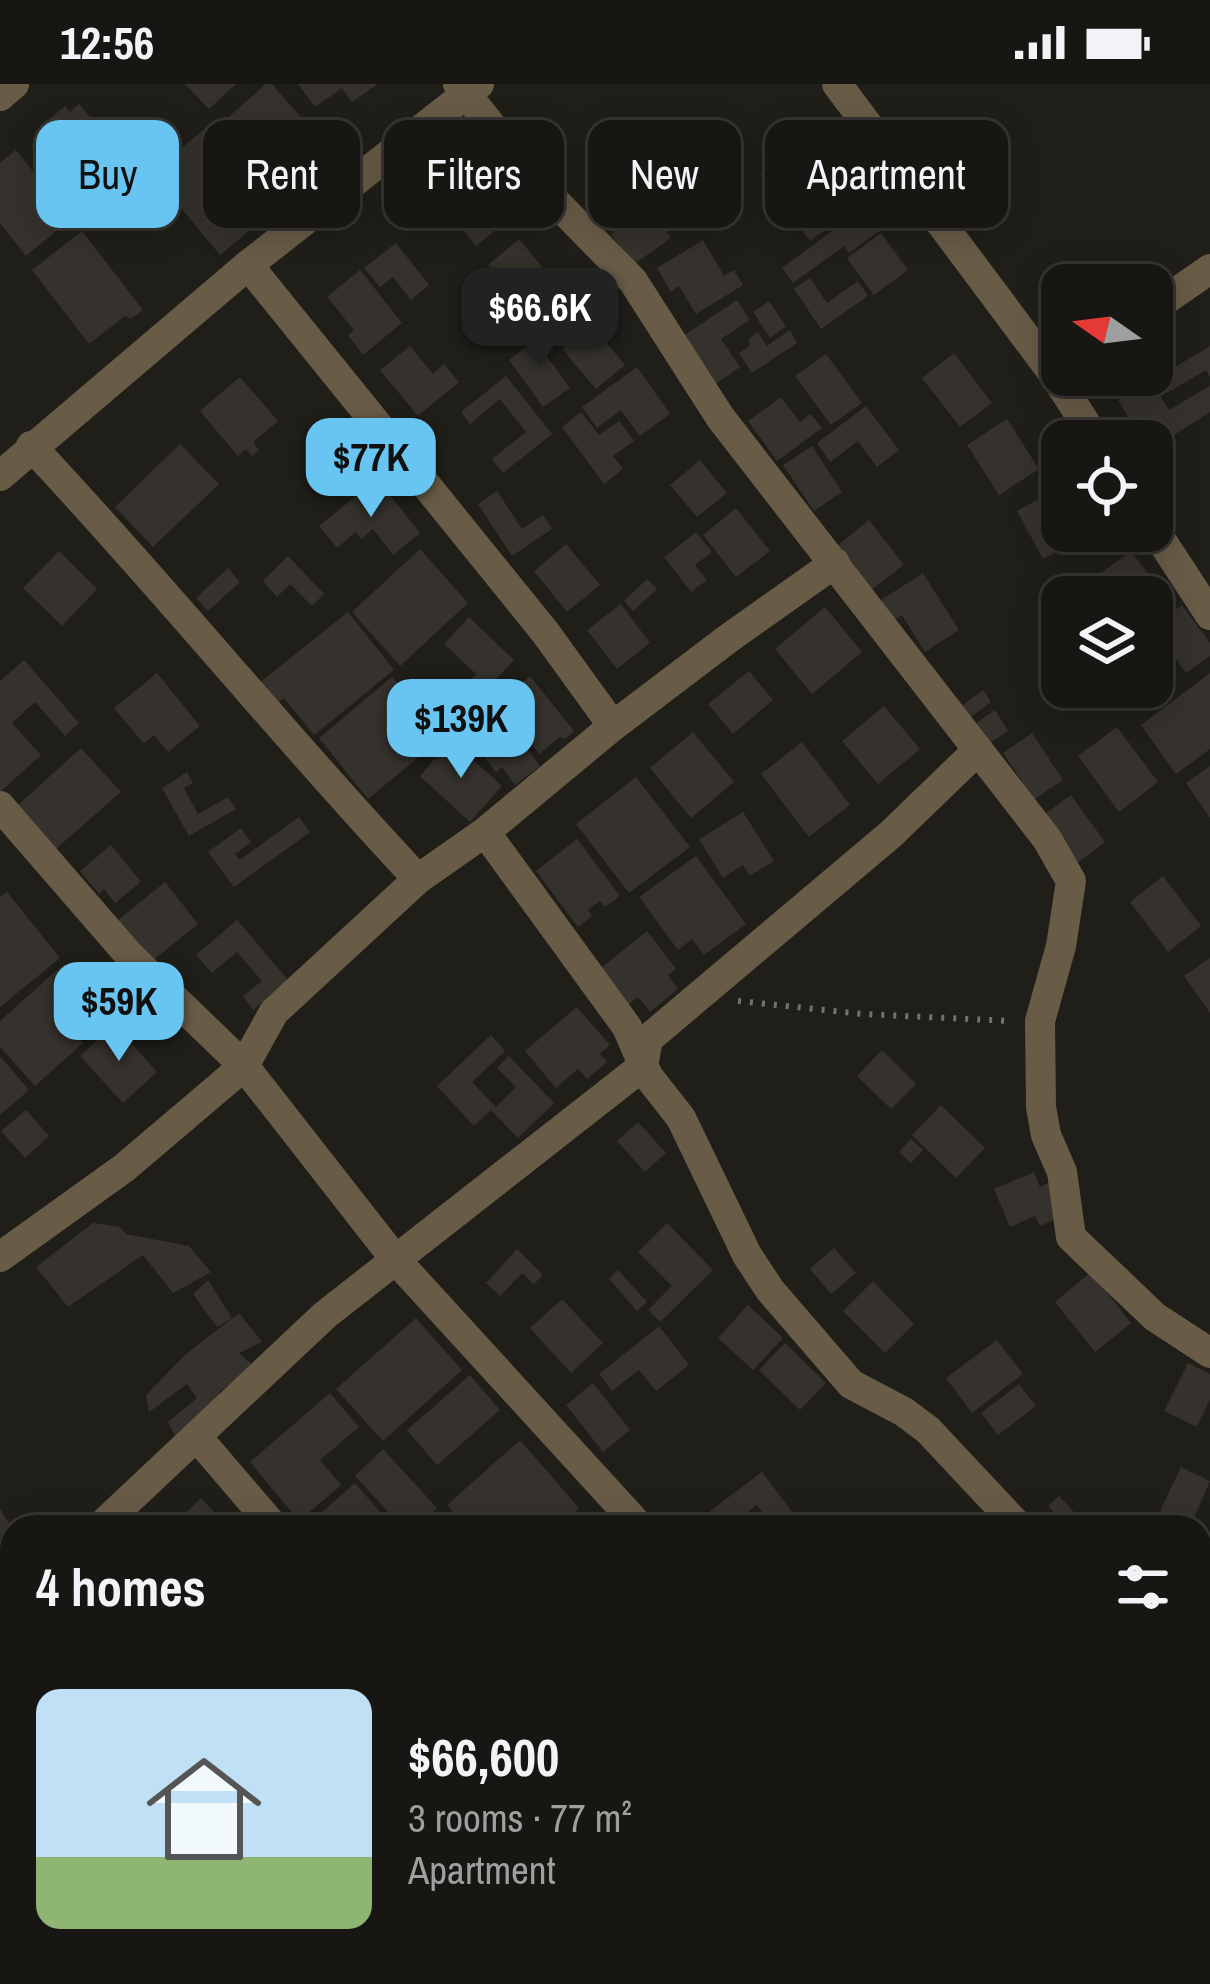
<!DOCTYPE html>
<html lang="en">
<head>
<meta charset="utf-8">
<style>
	:root { --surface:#181613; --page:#211f1c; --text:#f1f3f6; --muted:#9f9fa0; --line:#363533; --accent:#68c4f0 }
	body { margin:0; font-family:"Archivo Narrow",sans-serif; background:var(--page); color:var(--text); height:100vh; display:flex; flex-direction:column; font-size:45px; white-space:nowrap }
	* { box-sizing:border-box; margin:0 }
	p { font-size:39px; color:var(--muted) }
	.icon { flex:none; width:66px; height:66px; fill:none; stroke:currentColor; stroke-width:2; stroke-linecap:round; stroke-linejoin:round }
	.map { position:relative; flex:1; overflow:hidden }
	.drawer { position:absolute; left:0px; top:1431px; width:1212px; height:471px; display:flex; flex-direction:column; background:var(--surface); border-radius:36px 36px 0 0; box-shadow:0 6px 30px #0003,0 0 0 3px var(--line) }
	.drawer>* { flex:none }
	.hud { position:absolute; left:36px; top:36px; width:1140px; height:108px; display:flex; gap:24px }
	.needle { width:78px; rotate:284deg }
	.tools { position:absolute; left:1041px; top:180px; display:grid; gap:24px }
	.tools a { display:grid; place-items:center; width:132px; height:132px; border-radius:24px; background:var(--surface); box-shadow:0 6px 30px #0003,0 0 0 3px var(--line); font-size:60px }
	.price { position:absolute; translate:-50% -102px; padding:0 27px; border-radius:24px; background:var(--accent); color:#111; font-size:39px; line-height:78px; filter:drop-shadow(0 3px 6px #0008) }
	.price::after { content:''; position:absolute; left:50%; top:72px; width:36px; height:27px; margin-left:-18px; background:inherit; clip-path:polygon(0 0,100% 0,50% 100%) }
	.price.current { background:#222; color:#fff }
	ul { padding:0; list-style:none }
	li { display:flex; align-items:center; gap:36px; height:300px; padding:0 36px }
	li span { display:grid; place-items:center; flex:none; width:336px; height:240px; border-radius:24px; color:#555 }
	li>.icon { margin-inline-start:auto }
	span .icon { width:144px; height:144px; fill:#fffc; stroke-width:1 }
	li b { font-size:51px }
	h2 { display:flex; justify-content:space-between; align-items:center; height:144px; padding:0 36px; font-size:51px }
	.tag { padding:0 42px; border-radius:24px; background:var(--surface); box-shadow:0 6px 30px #0003,0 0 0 3px var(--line); font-size:42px; line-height:108px }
	.tag.current { background:var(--accent); color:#111 }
	.status { display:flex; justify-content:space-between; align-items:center; height:84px; padding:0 60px; background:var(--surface); direction:ltr }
	.status svg { height:33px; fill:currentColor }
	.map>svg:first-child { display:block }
	.building { fill:#35322d }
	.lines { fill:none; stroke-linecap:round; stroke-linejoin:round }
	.path { stroke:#74726e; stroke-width:6; stroke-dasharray:3 9; stroke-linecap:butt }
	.minor { stroke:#685c47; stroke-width:30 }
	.tertiary { stroke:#685c47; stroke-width:30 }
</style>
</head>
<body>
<div class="status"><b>12:56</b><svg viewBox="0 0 49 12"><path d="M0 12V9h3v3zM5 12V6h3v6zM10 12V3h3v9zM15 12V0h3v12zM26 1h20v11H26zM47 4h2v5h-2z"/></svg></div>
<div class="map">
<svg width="1210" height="1900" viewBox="0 0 1210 1900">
	<rect width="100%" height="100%" fill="#201e19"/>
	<path class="building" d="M185 0H236L209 25Z
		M266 0H272L334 72 287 112 247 66 237 68 216 44Z
		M298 0H378L352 18 342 4 315 23Z
		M79 20 112 59 101 69 103 74 85 89 81 84 62 100 31 62 43 52 39 44 65 22 70 28Z
		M203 46 271 129 220 171 152 89Z
		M816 47 866 114 810 157 760 89Z
		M16 66 71 135 26 172 0 139V79Z
		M468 73 514 131 476 162 439 114 414 134 406 124Z
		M650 123 671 154 633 181 611 150Z
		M863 124 879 147 849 169 844 162 793 199 782 184Z
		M82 147 143 226 131 235 125 232 89 260 32 186Z
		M881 149 908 186 874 211 847 174Z
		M519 155 558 202 528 227 488 181Z
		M703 156 724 192 734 186 743 201 696 230 679 202 671 208 657 184Z
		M396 159 429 201 411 216 393 193 380 203 364 184Z
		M360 186 402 239 363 271 348 251 354 246 327 213Z
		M810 194 827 219 858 197 868 212 821 245 794 205Z
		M737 216 750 236 721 255 740 283 716 300 683 252Z
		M769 217 786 242 770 254 753 228Z
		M591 240 625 281 596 305 562 265Z
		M548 246 556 258 543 267 570 304 543 323 509 276Z
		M790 246 797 259 752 289 739 269 750 262 748 255 758 248 767 262Z
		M410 262 433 290 444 280 459 298 418 332 380 286Z
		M1210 262V293L1206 286 1167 309 1157 294Z
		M954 269 992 319 960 343 922 294Z
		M826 270 862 319 831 341 795 292Z
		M637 283 670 330 640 352 621 326 597 344 582 323Z
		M506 292 552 350 503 389 492 375 526 348 500 315 470 340 461 328Z
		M240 293 278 337 253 358 259 366 252 372 246 365 238 372 200 327Z
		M1150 296 1169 326 1210 302V328L1152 365V357H1134L1127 345 1133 341 1118 316Z
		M781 313 800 338 811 330 822 344 777 377 748 337Z
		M866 322 899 366 877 383 858 357 830 378 817 359Z
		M581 328 599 351 619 337 634 357 613 372 623 385 604 400 562 343Z
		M1007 335 1039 385 999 411 967 361Z
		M180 360 219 400 153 463 115 423Z
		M812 362 842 408 814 427 783 381Z
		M700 376 727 409 697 433 670 401Z
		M377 395 420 449 393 471 373 445 361 455 356 448 337 464 319 442Z
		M497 407 522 445 543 431 552 445 512 472 478 420Z
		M1053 407 1062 424V447H1075L1079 455 1043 475 1017 427Z
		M736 424 770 467 736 493 703 451Z
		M869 436 904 481 871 506 837 462Z
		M696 448 712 468 695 481 707 496 691 508 664 473Z
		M566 460 600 501 567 528 534 487Z
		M420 465 468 519 400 582 352 528Z
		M59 467 97 505 62 542 23 504Z
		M1131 467 1167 515 1152 527V513H1104L1092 496Z
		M288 472 324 510 312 522 290 500 277 513 263 497Z
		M228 484 240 498 208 527 196 514Z
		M923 489 959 546 925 568 902 531 894 536 881 516Z
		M647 495 657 505 633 527 624 517Z
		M621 520 650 559 617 585 587 546Z
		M1182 521 1210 559V572L1186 589 1153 542Z
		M825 523 862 568 812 610 775 565Z
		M348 528 394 586 314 651 284 614 276 620 259 599Z
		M469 533 514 576 452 643 439 631 476 590 444 560Z
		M24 576 79 639 65 652 35 618 12 639 41 671 0 708V597Z
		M749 587 773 616 733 650 708 620Z
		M157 589 200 642 168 668 154 651 144 660 114 624Z
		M1210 589V665L1176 690 1141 641Z
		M530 592 574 647 565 655 560 653 539 670 498 617Z
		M392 593 442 654 368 715 319 654Z
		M983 606 991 618 968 635 960 623Z
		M494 621 540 682 515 701 502 683 496 688 463 644Z
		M884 622 920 665 878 700 842 657Z
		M995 626 1008 647 984 663 971 643Z
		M1117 643 1158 698 1119 728 1078 672Z
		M693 648 734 698 691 734 650 684Z
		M1032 649 1063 696 1027 720 1015 702 1022 697 1003 669Z
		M451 656 502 702 470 738 420 692Z
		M802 658 850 721 809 753 761 690Z
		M81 664 121 708 49 771 17 722Z
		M1210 682V734L1186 699Z
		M187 688 193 699 184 704 198 730 228 713 236 725 189 752 162 704Z
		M636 693 690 763 629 809 576 740Z
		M1071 711 1105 758 1076 780 1041 733Z
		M743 728 774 777 750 792 743 781 723 794 699 755Z
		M299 733 310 748 234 803 208 768 241 744 251 758 235 770 240 776Z
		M577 755 620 812 605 823 600 817 588 826 592 832 578 843 536 787Z
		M111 761 141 798 115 819 104 805 99 810 80 787Z
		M696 772 746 840 704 871 692 855 678 866 639 813Z
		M1163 792 1201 842 1168 868 1130 818Z
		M165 798 198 840 150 879 117 837Z
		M7 808 60 874 0 923V813Z
		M237 836 288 896 253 926 243 912 262 897 237 868 212 889 196 871Z
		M647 847 676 885 668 891 678 905 650 928 638 913 624 924 596 888Z
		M1210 874V929L1184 892Z
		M64 880 102 925 75 949 83 959 35 1002 0 963V937Z
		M577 923 610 961 600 970 607 978 587 995 578 985 556 1004 525 967Z
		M115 941 157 988 123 1019 80 972Z
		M491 951 505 967 472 998 496 1023 516 1003 497 984 509 972 554 1019 518 1054 491 1026 474 1042 437 1002Z
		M882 966 916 1000 891 1025 857 992Z
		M0 972 29 1006 0 1031Z
		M941 1021 985 1064 956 1094 912 1051Z
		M26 1026 49 1052 25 1074 1 1047Z
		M638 1038 666 1069 645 1088 617 1057Z
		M911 1055 923 1066 911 1079 899 1068Z
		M1034 1088 1040 1103 1048 1099 1062 1132 1040 1142 1035 1132 1010 1143 994 1105Z
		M93 1139 120 1143 126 1150 189 1162 211 1188 173 1209 143 1171 68 1223 36 1183Z
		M667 1139 713 1186 660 1238 648 1226 672 1202 638 1168Z
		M834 1164 856 1189 831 1210 810 1185Z
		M517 1165 543 1191 534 1200 522 1189 500 1212 486 1199Z
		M618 1186 647 1218 637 1227 609 1195Z
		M1091 1188 1131 1239 1095 1268 1055 1218Z
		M208 1196 232 1234 217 1243 193 1210Z
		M873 1197 914 1240 885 1269 843 1227Z
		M562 1215 603 1259 571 1289 530 1244Z
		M748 1221 783 1254 753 1286 718 1254Z
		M239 1229 262 1258 239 1269 254 1282 219 1308 226 1322 178 1357 168 1338 197 1314 187 1300 149 1328 146 1311 186 1270Z
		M416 1234 462 1286 383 1357 336 1305Z
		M659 1242 689 1281 656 1307 639 1286 612 1307 599 1290Z
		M997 1256 1023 1290 972 1329 946 1294Z
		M785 1259 826 1299 800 1326 759 1286Z
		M1188 1279 1210 1290V1315L1197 1343 1164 1327Z
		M470 1291 500 1326 437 1381 407 1346Z
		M593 1299 630 1346 603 1368 566 1321Z
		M1019 1300 1036 1322 998 1351 981 1329Z
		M330 1309 359 1343 320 1376 341 1401 299 1437 250 1378Z
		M520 1356 579 1424 558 1443H466L447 1421Z
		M383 1365 437 1424 417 1443H402L355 1392Z
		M1181 1383 1210 1397 1191 1441 1160 1427Z
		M762 1388 799 1437 791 1443H773L757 1421 728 1443H722L710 1427Z
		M355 1399 393 1443H305Z
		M1059 1412 1088 1443H1067L1048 1422Z
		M201 1414 228 1443H171Z
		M0 1425 12 1444 7 1452 12 1461V1498L0 1504Z
		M12 1578V1665L0 1651V1590Z
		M1210 1591V1626L1203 1629 1200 1594Z
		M12 1682V1712L0 1724V1692Z
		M12 1745V1848L0 1839V1758Z
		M1200 1811 1210 1836V1844L1200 1848Z
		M134 1890H194L205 1900H125Z
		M312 1890H395L401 1896 397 1900H321Z
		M460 1890H506L514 1900H448Z
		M931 1890H967L976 1900H940Z
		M1052 1890H1084L1092 1900H1039Z"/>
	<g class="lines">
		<path class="path" d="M738 917 863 930 1011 937
			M771 1900 778 1890"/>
		<path class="minor" d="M458 0 537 99 633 197 720 333 1047 755 1071 797 1061 862 1040 937 1041 1023 1046 1051 1062 1088 1071 1153 1155 1233 1210 1269
			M837 0 1055 292 1097 357
			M0 12 14 0
			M248 181 545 548 613 642
			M1152 225 1210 185
			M31 362C164 503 285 654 418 795
			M1152 442 1210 531
			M0 722 129 871 244 982 395 1175 640 1443
			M485 748 627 943 648 992 681 1034 747 1171 770 1206 851 1300 904 1328 928 1346 1019 1443
			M0 1173 124 1084 244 982 274 928 418 795 485 748 613 642 729 554 835 479
			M197 1353 274 1443
			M100 1443 325 1231 643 982 648 955 891 750 978 666
			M0 1545 12 1532
			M1200 1670 1210 1689
			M0 1868H12
			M876 1890 885 1900
			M421 1900 432 1890
			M619 1900 622 1890"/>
		<path class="tertiary" d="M0 392 248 181 479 0"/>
	</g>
</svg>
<div class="tools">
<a><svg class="needle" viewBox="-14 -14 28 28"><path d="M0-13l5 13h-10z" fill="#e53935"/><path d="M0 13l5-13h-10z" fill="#9f9fa0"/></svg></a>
<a><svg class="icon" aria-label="locate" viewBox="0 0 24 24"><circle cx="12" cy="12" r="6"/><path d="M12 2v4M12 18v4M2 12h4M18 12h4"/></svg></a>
<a><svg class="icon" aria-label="layers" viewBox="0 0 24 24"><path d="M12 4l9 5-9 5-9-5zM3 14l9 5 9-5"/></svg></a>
</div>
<b class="price current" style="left:540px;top:286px">$66.6K</b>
<b class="price" style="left:371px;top:436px">$77K</b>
<b class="price" style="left:461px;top:697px">$139K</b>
<b class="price" style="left:119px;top:980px">$59K</b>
<div class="hud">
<a class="tag current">Buy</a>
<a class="tag">Rent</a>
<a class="tag">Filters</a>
<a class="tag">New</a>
<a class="tag">Apartment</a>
</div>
<section class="drawer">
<h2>4 homes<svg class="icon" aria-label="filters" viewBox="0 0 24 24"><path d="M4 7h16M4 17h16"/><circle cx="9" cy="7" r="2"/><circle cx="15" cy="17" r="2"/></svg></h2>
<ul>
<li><span style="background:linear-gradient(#bfe0f5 70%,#8fb573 0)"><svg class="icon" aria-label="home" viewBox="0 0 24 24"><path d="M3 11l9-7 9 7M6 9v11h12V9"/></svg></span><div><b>$66,600</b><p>3 rooms · 77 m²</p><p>Apartment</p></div></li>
</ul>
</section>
</div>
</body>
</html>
